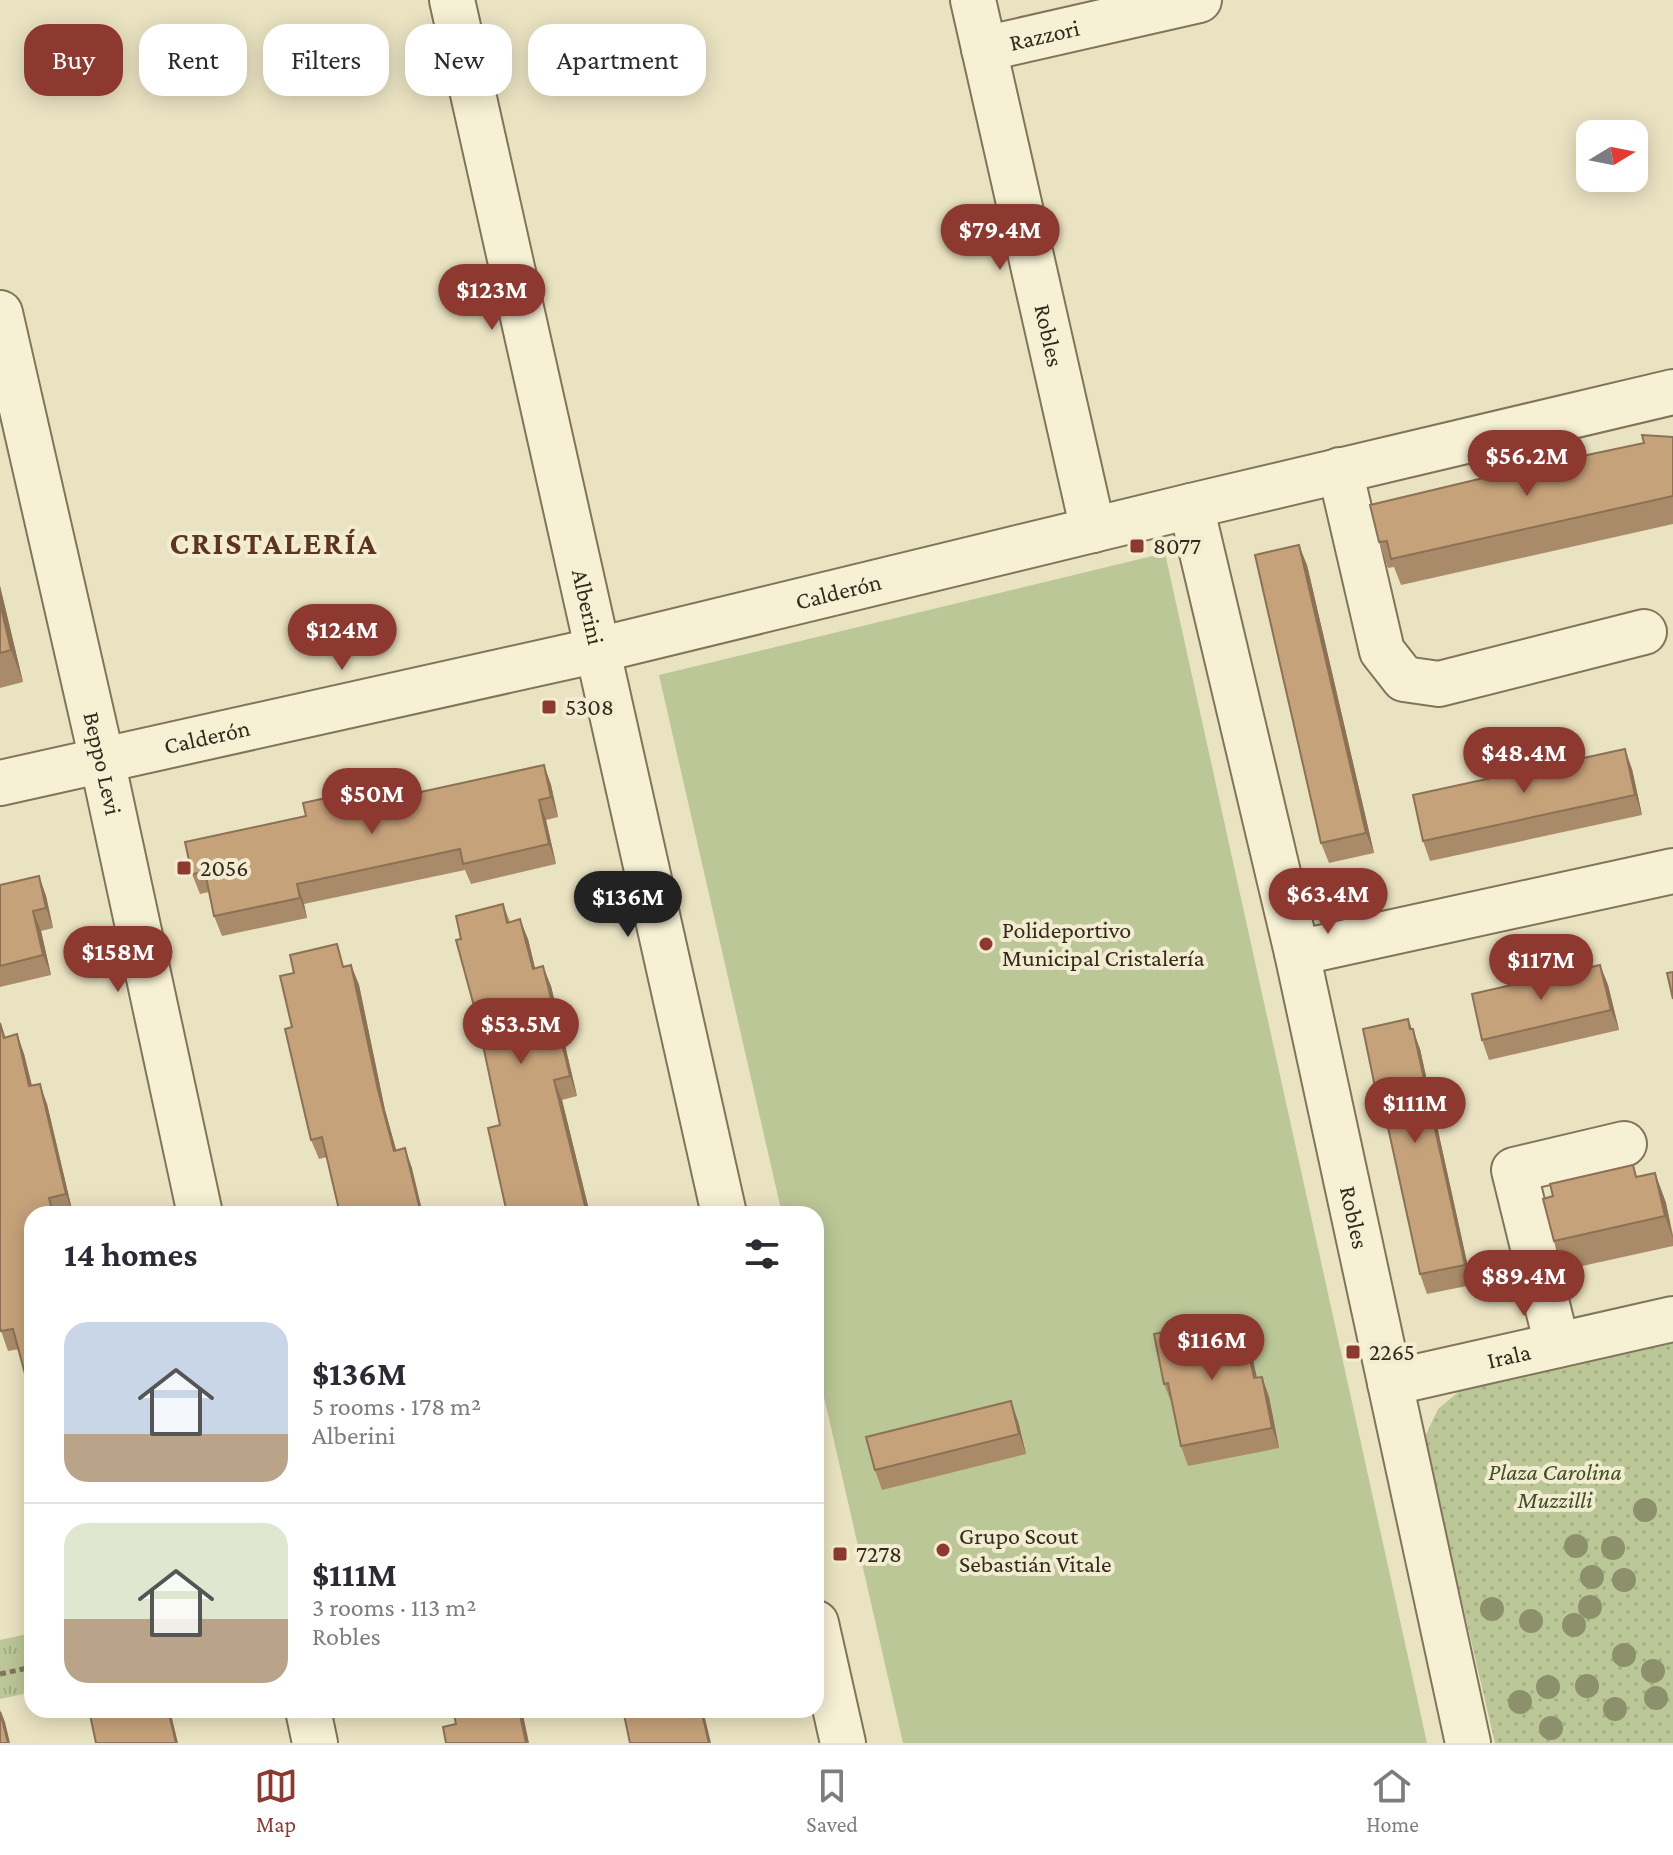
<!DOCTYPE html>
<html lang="en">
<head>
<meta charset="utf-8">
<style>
	:root { --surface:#fff; --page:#f7f7f7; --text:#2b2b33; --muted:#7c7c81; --line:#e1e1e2; --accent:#8d392f }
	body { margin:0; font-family:"Crimson Pro",serif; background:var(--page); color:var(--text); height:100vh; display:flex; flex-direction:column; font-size:30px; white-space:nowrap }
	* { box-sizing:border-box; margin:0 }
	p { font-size:26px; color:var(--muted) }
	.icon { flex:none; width:44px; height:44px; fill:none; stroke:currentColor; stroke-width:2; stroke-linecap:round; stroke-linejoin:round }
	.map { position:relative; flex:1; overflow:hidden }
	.side { position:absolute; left:24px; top:1206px; width:800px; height:512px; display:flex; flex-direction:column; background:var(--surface); border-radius:24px; box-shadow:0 4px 20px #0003 }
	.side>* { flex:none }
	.banner { position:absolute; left:24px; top:24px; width:800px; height:72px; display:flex; gap:16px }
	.needle { width:52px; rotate:80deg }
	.controls { position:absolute; left:1576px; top:120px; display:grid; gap:16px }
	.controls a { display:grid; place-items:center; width:72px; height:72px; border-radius:16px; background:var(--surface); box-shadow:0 4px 20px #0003; font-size:40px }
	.price { position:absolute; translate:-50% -68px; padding:0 18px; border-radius:28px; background:var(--accent); color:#fff; font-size:26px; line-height:52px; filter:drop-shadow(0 2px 4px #0008) }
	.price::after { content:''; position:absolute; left:50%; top:48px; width:24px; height:18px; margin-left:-12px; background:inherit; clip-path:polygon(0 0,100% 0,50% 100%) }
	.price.selected { background:#222; color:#fff }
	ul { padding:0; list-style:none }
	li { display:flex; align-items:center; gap:24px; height:200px; padding:0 40px }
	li+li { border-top:2px solid var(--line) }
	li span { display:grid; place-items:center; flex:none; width:224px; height:160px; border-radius:24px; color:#555 }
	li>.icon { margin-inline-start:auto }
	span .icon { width:96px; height:96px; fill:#fffc; stroke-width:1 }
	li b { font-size:34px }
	h2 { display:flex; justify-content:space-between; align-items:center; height:96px; padding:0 40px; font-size:34px }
	.chip { padding:0 28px; border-radius:24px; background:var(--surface); box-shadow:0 4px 20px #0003; font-size:28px; line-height:72px }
	.chip.selected { background:var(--accent); color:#fff }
	.tab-bar { display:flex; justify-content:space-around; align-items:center; height:112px; border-top:2px solid var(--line); background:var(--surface); font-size:22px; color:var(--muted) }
	.tab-bar a { display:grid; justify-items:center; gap:4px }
	.tab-bar .selected { color:var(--accent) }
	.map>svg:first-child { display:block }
	.grass { fill:url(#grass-tufts) }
	.park { fill:url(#park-dots) }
	.pitch { fill:#bcc797 }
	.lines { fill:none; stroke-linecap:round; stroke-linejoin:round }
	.minor-casing { stroke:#82745a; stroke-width:48 }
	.path { stroke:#82745a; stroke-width:5; stroke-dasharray:6 4; stroke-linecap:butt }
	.minor { stroke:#f6f0d4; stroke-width:44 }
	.tree { fill:#8c916c }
	.wall { fill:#aa8b69 }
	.shaded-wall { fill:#8b7155 }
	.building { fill:#c6a27a; stroke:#8b7155; stroke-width:2 }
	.poi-dot { fill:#8d392f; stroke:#f2ecd0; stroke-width:3 }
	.labels { text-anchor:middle; stroke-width:8; stroke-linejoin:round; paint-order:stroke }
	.street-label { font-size:24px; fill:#332a1d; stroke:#f2ecd0 }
	.poi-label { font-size:24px; fill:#332a1d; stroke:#f2ecd0; text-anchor:start }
	.park-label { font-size:24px; font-style:italic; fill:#3f4e26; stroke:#f2ecd0 }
	.district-label { font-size:32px; font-weight:bold; letter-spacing:2px; fill:#5c3420; stroke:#f2ecd0 }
</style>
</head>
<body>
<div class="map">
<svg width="1673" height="1743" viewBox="0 0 1673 1743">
	<defs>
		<pattern id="grass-tufts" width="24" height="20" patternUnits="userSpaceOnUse" patternTransform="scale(2)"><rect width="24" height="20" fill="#bcc797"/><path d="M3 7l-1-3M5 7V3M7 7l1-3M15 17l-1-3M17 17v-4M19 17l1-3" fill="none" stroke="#a2ab82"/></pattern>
		<pattern id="park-dots" width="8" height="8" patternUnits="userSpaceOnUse" patternTransform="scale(2)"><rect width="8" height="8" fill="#bcc797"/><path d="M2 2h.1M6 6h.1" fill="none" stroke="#a2ab82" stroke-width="1.8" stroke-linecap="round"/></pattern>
	</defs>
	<rect width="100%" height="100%" fill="#eae3c2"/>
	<path class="grass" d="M32 1633V1692L0 1699V1640Z"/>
	<path class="park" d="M1673 1339V1743H1495L1424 1439 1438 1409 1468 1384Z"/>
	<path class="pitch" d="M1165 553 1427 1743H903L816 1362V1214H782L659 675Z"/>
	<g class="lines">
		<defs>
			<g id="minor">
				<path id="s1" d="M452 0 724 1214"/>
				<path id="s2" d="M973 0 1093 530"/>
				<path id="s3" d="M984 49 1199 0"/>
				<path id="s4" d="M0 313 102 760 200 1214"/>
				<path d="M1340 470 1382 651 1404 679 1439 684 1644 632"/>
				<path id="s5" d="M1191 506 1297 953 1468 1743"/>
				<path id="s6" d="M0 783 598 650 1191 506 1673 392"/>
				<path d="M1297 953 1673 871"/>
				<path d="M1557 1345 1514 1170 1624 1144"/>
				<path id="s7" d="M1390 1383 1673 1319"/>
				<path d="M816 1623 843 1743"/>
				<path d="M308 1710 315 1743"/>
			</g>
		</defs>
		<use href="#minor" class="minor-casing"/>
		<path class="path" d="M0 1674 32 1667"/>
		<use href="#minor" class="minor"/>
	</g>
	<g class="tree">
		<circle cx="1645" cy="1510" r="12"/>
		<circle cx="1576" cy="1546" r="12"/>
		<circle cx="1613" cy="1548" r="12"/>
		<circle cx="1592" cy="1577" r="12"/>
		<circle cx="1624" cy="1580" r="12"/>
		<circle cx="1590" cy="1607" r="12"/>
		<circle cx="1492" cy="1609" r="12"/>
		<circle cx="1531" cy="1621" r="12"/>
		<circle cx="1574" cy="1625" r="12"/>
		<circle cx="1624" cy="1655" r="12"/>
		<circle cx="1653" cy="1671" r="12"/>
		<circle cx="1587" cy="1686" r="12"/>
		<circle cx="1548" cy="1687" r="12"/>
		<circle cx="1656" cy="1698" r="12"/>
		<circle cx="1520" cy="1702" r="12"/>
		<circle cx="1615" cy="1709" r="12"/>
		<circle cx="1551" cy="1728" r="12"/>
	</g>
	<path class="wall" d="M1673 437V524L1401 585 1394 567 1388 568 1379 542Z
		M1307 565 1374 853 1329 863 1321 843Z
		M0 586 23 682 0 688Z
		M544 765 551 785 558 817 546 820 556 864 471 884 465 870 304 904 307 918 222 936 214 916 209 892 200 894 192 874 418 793Z
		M1632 769 1642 815 1430 861 1423 841Z
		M39 876 46 896 53 928 41 931 51 975 0 987V885Z
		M503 904 510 922 528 939 535 968 551 986 577 1096 562 1100 590 1214H507L488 1128 500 1125 461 939Z
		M351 965 359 985 385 1110 396 1150 412 1168 327 1157 319 1159 311 1140 292 1027 294 973Z
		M1600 965 1608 985 1619 1030 1489 1060 1482 1040Z
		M0 1022 6 1038 17 1034 24 1054 32 1086 47 1104 73 1214H32L19 1349 8 1351 1 1331Z
		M1411 1029H1413L1420 1049 1472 1285 1427 1294 1420 1274 1383 1107 1375 1087Z
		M1655 1173 1666 1203 1673 1235V1246L1564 1270 1554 1241 1637 1177Z
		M1248 1336 1257 1378 1262 1377 1269 1397 1279 1448 1188 1466 1181 1446 1172 1404 1164 1384Z
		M1018 1421 1026 1454 882 1490 875 1470Z"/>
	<path class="shaded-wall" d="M1299 545 1307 565 1374 853 1366 833Z
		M0 586 23 682 11 650 0 603Z
		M1625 749 1632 769 1642 815 1635 795Z
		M544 765 551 785 558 817 551 797Z
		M539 800 546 820 556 864 549 844Z
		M39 876 46 896 53 928 46 908Z
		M297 884 304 904 307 918 300 898Z
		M33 911 41 931 51 975 43 955Z
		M520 919 528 939 540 989 533 969Z
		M351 965 359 985 385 1110 402 1171 394 1151 378 1090Z
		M1600 965 1608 985 1619 1030 1611 1010Z
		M543 966 551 986 577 1096 570 1076Z
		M1408 1019 1420 1049 1472 1285 1465 1265Z
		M17 1034 24 1054 37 1106 29 1086Z
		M554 1080 562 1100 590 1214H587Z
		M40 1084 47 1104 73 1214 66 1194Z
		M405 1148 412 1168 423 1214H421Z
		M1655 1173 1666 1203 1673 1239 1665 1216Z
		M1241 1316 1248 1336 1261 1398 1254 1378Z
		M1262 1377 1269 1397 1279 1448 1272 1428Z
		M1011 1401 1018 1421 1026 1454 1019 1434Z
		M0 1709 5 1722 10 1743H8Z
		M168 1710H170L178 1743H176Z
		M519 1710H522L529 1743H526Z
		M701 1710H703L711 1743H709Z"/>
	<path class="building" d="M1642 435 1673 437V496L1391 559 1387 541 1379 542 1370 505 1521 469 1644 443Z
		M1299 545 1366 833 1321 843 1255 555Z
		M0 603 11 650 0 653Z
		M1625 749 1635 795 1423 841 1413 795Z
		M544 765 551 797 539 800 549 844 463 864 460 849 297 884 300 898 214 916 205 872 192 874 185 842 306 816 303 803 412 779 416 793Z
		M39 876 46 908 33 911 43 955 0 966V885Z
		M503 904 507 923 520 919 533 969 543 966 570 1076 554 1080 587 1214H519L518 1211 507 1213 488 1128 500 1125 477 1017 456 940 461 939 456 916Z
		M337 944 343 967 351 965 378 1090 394 1151 405 1148 421 1214H340L322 1137 311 1140 285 1029 292 1027 280 976 294 973 290 955Z
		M1600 965 1611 1010 1482 1040 1472 994Z
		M1673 972V999L1667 973Z
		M1408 1019 1410 1029H1413L1465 1265 1420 1274 1379 1086 1375 1087 1363 1029Z
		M0 1023 4 1038 17 1034 29 1086 40 1084 66 1194 49 1198 53 1214H32V1400L13 1329 1 1331 0 1327Z
		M1633 1165 1636 1177 1655 1173 1665 1216 1554 1241 1543 1199 1553 1196 1550 1184Z
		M1241 1316 1254 1378 1262 1377 1272 1428 1181 1446 1168 1383 1164 1384 1154 1334Z
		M1011 1401 1019 1434 875 1470 866 1437Z
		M89 1710H168L176 1743H96Z
		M453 1710H519L526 1743H446L443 1727 456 1724Z
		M623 1710H701L709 1743H630Z
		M0 1712 8 1743H0Z"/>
	<g class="poi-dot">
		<rect x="1129" y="538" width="16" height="16" rx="4"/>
		<rect x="541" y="699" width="16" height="16" rx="4"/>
		<rect x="176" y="860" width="16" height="16" rx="4"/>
		<circle cx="986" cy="944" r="8"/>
		<rect x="1345" y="1344" width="16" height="16" rx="4"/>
		<circle cx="943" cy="1550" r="8"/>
		<rect x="832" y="1546" width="16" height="16" rx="4"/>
	</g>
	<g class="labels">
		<g class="street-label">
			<text dy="8" stroke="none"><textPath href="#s3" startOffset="62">Razzori</textPath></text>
			<text dy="8" stroke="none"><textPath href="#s2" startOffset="344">Robles</textPath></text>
			<text dy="8" stroke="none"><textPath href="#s6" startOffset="860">Calderón</textPath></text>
			<text dy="8" stroke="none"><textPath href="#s1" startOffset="622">Alberini</textPath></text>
			<text dy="8" stroke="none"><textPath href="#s6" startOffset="212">Calderón</textPath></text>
			<text dy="8" stroke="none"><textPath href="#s4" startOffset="462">Beppo Levi</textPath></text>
			<text dy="8" stroke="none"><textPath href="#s5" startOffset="730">Robles</textPath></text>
			<text dy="8" stroke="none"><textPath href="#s7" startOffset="122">Irala</textPath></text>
		</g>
		<g class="poi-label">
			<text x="1153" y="554">8077</text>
			<text x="565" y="715">5308</text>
			<text x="200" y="876">2056</text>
			<text x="1002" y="938">Polideportivo<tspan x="1002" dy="28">Municipal Cristalería</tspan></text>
			<text x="1369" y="1360">2265</text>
			<text x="959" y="1544">Grupo Scout<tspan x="959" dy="28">Sebastián Vitale</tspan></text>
			<text x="856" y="1562">7278</text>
		</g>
		<g class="park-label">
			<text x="1555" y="1480">Plaza Carolina<tspan x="1555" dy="28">Muzzilli</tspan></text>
		</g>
		<g class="district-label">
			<text x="274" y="554">CRISTALERÍA</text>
		</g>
	</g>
</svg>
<div class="controls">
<a><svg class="needle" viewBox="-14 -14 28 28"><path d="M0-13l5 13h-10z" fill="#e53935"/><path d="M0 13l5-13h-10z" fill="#7c7c81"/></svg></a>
</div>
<b class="price" style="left:1000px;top:272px">$79.4M</b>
<b class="price" style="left:492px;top:332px">$123M</b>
<b class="price" style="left:1527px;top:498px">$56.2M</b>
<b class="price" style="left:342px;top:672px">$124M</b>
<b class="price" style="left:1524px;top:795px">$48.4M</b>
<b class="price" style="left:372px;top:836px">$50M</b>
<b class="price" style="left:1328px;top:936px">$63.4M</b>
<b class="price selected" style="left:628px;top:939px">$136M</b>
<b class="price" style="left:118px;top:994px">$158M</b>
<b class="price" style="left:1541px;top:1002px">$117M</b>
<b class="price" style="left:521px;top:1066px">$53.5M</b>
<b class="price" style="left:1415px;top:1145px">$111M</b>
<b class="price" style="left:1524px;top:1318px">$89.4M</b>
<b class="price" style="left:1212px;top:1382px">$116M</b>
<div class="banner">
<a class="chip selected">Buy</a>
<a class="chip">Rent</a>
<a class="chip">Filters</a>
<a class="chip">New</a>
<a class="chip">Apartment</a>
</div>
<section class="side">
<h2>14 homes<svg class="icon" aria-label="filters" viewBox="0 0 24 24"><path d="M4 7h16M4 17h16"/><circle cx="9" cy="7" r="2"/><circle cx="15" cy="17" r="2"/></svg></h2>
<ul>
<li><span style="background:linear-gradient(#c9d6e8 70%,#b9a48a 0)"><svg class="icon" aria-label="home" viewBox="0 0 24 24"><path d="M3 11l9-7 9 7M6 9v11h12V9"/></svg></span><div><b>$136M</b><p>5 rooms · 178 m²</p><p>Alberini</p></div></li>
<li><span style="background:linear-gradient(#dfe7d0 60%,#b9a48a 0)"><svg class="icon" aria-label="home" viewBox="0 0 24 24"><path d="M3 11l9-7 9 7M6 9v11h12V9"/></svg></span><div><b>$111M</b><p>3 rooms · 113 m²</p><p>Robles</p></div></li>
</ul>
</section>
</div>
<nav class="tab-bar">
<a class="selected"><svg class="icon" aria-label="map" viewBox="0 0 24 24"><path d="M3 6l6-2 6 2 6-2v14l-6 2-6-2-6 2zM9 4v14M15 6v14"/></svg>Map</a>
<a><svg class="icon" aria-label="saved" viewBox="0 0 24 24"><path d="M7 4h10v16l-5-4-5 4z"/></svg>Saved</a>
<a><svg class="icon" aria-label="home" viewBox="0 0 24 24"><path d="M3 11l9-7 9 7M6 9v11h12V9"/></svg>Home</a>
</nav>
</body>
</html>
